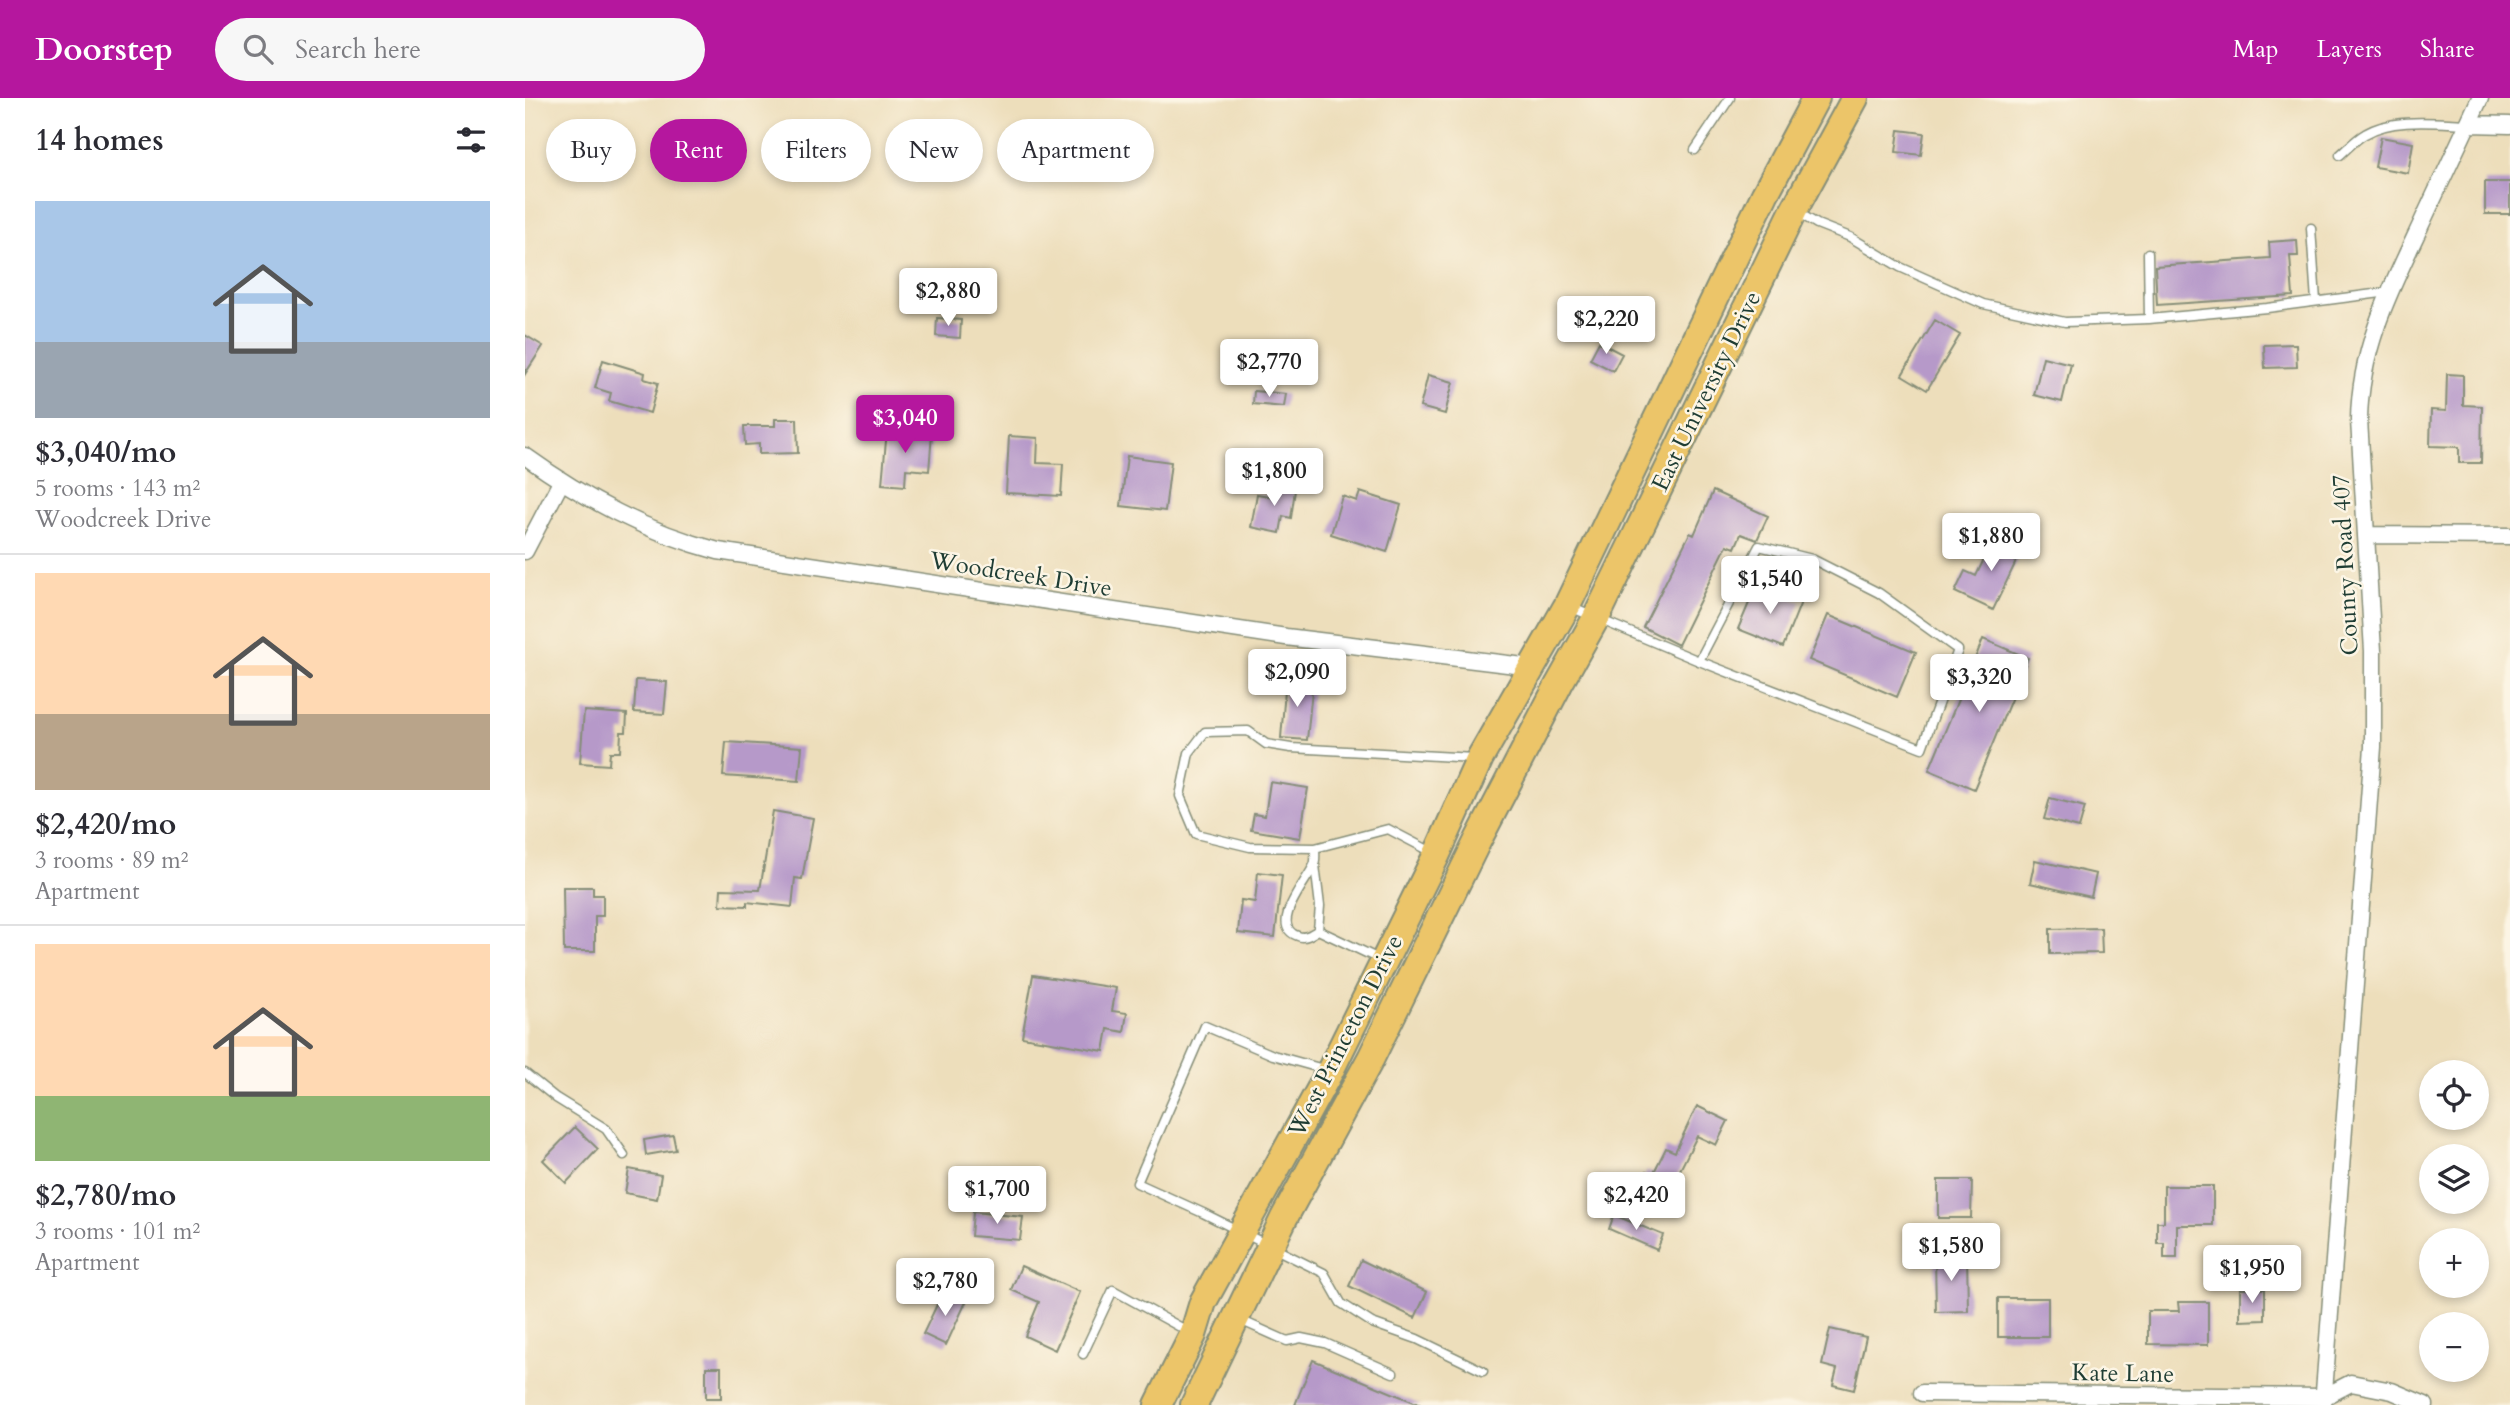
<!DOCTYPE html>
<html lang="en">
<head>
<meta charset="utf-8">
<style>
	:root { --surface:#fff; --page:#f7f7f7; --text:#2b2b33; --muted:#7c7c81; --line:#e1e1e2; --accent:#b5179e }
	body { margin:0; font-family:Cardo,serif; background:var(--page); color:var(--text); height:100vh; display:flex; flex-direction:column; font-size:26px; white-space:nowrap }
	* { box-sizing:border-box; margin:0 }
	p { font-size:23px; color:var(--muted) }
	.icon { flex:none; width:38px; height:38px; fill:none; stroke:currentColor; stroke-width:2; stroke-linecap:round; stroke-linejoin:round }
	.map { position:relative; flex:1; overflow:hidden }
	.sheet { display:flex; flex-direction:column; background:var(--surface); width:525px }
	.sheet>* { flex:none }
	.hud { position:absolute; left:21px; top:21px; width:665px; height:63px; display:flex; gap:14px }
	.tools { position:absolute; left:1894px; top:962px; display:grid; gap:14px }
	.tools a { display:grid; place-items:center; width:70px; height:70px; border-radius:50%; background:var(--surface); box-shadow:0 4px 10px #0003; font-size:35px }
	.price { position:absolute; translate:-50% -60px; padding:0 16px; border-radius:7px; background:#fff; color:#222; font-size:23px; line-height:46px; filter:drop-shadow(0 2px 4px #0008) }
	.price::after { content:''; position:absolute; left:50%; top:42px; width:21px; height:16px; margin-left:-10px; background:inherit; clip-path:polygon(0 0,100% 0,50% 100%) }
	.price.current { background:var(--accent); color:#fff }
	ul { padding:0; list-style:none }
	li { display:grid; align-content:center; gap:14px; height:371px; padding:0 35px }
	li+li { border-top:2px solid var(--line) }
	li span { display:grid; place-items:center; height:217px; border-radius:0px; color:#555 }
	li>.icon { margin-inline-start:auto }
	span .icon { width:126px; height:126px; fill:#fffc; stroke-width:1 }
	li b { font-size:30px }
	h2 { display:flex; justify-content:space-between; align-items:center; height:84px; padding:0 35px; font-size:30px }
	.tag { padding:0 24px; border-radius:32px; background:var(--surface); box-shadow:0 4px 10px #0003; font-size:24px; line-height:63px }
	.tag.current { background:var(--accent); color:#fff }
	header { display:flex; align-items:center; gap:42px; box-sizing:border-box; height:98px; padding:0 35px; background:var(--accent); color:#fff }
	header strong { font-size:33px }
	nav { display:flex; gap:38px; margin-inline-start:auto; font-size:24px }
	.search { width:490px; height:63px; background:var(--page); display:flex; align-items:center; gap:18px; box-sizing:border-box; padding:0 24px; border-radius:38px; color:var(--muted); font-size:26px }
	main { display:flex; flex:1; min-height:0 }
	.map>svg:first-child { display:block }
	.building { fill:#b699c9 }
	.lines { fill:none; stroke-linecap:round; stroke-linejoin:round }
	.service-casing { stroke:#868e78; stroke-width:11 }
	.minor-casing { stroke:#868e78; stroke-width:19 }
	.trunk-casing { stroke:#868e78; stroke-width:30 }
	.service { stroke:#fff; stroke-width:8 }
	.minor { stroke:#fff; stroke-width:16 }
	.trunk { stroke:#ecc569; stroke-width:26 }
	.labels { text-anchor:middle; stroke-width:5; stroke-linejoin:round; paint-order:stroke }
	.street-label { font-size:24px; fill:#1f3d34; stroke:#fcf5e5 }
</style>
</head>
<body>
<header>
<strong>Doorstep</strong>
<div class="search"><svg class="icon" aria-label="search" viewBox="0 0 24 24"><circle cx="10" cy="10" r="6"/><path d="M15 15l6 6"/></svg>Search here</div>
<nav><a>Map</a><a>Layers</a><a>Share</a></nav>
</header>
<main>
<section class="sheet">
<h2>14 homes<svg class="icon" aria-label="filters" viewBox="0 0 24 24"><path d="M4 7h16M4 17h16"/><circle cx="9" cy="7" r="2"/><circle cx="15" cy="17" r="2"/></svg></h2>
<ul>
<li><span style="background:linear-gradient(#a9c7e8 65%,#9aa5b1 0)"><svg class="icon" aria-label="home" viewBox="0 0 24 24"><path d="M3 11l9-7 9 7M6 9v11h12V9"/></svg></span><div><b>$3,040/mo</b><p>5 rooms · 143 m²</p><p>Woodcreek Drive</p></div></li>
<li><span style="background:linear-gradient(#ffd9b3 65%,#b9a48a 0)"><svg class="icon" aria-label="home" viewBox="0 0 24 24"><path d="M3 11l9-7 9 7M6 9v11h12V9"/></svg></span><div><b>$2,420/mo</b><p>3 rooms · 89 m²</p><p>Apartment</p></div></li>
<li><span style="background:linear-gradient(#ffd9b3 70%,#8fb573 0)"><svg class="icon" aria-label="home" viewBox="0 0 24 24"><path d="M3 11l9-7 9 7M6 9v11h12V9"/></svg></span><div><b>$2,780/mo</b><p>3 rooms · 101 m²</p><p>Apartment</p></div></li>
</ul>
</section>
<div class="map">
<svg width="1985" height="1307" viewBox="0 0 1985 1307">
	<rect width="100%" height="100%" fill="#fcf5e5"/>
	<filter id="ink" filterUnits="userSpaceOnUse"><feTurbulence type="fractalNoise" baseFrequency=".0143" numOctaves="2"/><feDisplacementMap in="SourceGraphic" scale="14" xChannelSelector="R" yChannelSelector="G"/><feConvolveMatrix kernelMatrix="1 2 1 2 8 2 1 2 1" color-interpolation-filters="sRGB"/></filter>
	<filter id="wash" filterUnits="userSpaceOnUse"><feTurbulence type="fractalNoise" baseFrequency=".00686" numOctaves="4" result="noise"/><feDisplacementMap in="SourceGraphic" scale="28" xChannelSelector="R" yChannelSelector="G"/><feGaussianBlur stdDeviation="1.57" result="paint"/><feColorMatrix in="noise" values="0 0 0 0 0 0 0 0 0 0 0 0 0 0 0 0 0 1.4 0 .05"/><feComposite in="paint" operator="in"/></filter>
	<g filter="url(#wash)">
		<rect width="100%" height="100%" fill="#eddebb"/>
		<g id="blocks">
			<path class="building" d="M1374 32 1399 35 1396 57 1371 54Z
				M1856 39 1888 45 1883 75 1850 69Z
				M1960 84H1985V116H1960Z
				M1772 142 1773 158H1765L1768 198 1632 207 1630 168 1745 160 1744 144Z
				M412 220 436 222 435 240 411 238Z
				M1410 222 1435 237 1402 292 1377 277Z
				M0 237 18 248 0 276Z
				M1074 244 1097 256 1088 273 1065 261Z
				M1771 246 1772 269 1740 270 1739 247Z
				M1518 259 1546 266 1537 304 1509 297Z
				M78 262 120 275 119 281 133 285 125 315 84 303 86 295 70 290Z
				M1922 276 1938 277V307L1957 308 1956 365H1934V349L1905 348 1906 312 1921 313Z
				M903 277 928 284 920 316 895 309Z
				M729 293 761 296 759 309 728 306Z
				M250 321H272L273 355 234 356V346L220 347 219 328H250Z
				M362 332 407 336 404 373 381 371 380 388 357 386Z
				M484 338 513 340 512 365 538 366 536 398 481 395Z
				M602 358 646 364 640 413 596 408Z
				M752 382 771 385 766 420 758 418 755 435 726 429 732 396 749 399Z
				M1188 393 1243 418 1232 442 1216 436 1210 450 1202 447 1153 547 1118 529 1165 435 1169 437Z
				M835 394 876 407 862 454 806 436 817 398 832 403Z
				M1471 436 1498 449 1468 512 1430 494 1440 473 1451 478Z
				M1232 486 1276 504 1258 549 1213 531Z
				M1303 517 1391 554 1372 599 1284 562Z
				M1458 541 1503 560 1449 691 1404 672Z
				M761 580 788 582 782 642 756 640Z
				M111 582 142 584 139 616 109 614Z
				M59 613 102 616 101 634H96L95 654H85L84 667 55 665Z
				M201 644 277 649 274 683 198 678Z
				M745 684 783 690 775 740 726 732 729 716 740 718Z
				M1525 700 1560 709 1554 730 1519 721Z
				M248 713 288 720 277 781 270 780 267 809 222 804V808L195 807 196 791 235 792Z
				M1510 762 1571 776 1566 799 1505 785Z
				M733 774 757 777 750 839 713 835 716 802 730 804Z
				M38 789H68V797H78V818H70V853H39Z
				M1576 830 1577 855 1525 856V831Z
				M508 877 591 890 587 913 602 915 599 934 583 931 579 953 497 939Z
				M1172 1008 1203 1023 1191 1047 1172 1038 1140 1102 1114 1089 1122 1073 1128 1076 1141 1050 1150 1054Z
				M50 1029 73 1051 41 1085 18 1062Z
				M148 1037 151 1052 121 1057 119 1042Z
				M104 1071 136 1077 132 1101 100 1095Z
				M1413 1082H1447L1446 1120H1413Z
				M1639 1088H1688V1127H1652V1160H1639V1145H1632V1124H1639Z
				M448 1114 498 1119 495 1142 446 1138Z
				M1089 1117 1138 1137 1132 1152 1084 1131Z
				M1442 1156 1443 1213 1411 1214 1410 1157Z
				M836 1162 902 1194 890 1220 824 1188Z
				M496 1168 555 1194 530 1252 500 1238 514 1204 486 1192Z
				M1715 1191H1740V1222L1715 1223Z
				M418 1194 441 1204 421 1247 398 1236Z
				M1473 1200H1523V1239H1473Z
				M1653 1204H1683V1247L1623 1246V1213H1654Z
				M1305 1231 1341 1239 1329 1292 1308 1287 1312 1271 1297 1267Z
				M788 1262 896 1307H770Z
				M181 1269H196V1300H181Z"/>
		</g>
	</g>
	<g filter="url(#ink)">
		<use href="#blocks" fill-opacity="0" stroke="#868e78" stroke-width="2"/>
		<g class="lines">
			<defs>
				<path id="service" d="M1170 52 1205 0
					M1815 57C1823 50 1831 41 1840 36 1867 19 1913 25 1943 26
					M1272 114 1292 126 1325 139 1375 169 1458 206 1540 224 1624 221 1742 210 1864 194
					M1786 130 1791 203
					M1623 155 1624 221
					M1045 509 1174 563 1397 650 1433 552 1354 495 1287 461 1234 448 1174 563
					M790 750C790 755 791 763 789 767 783 782 742 828 773 838 780 841 787 836 793 832L856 862
					M907 754 863 731 790 750 725 749 671 736 655 698 664 655 680 634 723 633 741 646 766 650 949 660
					M790 767 795 808 793 832
					M802 972 748 957 680 928 612 1085 678 1115 799 1175 816 1205 847 1225 892 1241 958 1273
					M0 975 31 1000 81 1031 99 1057
					M715 1222 762 1243 776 1240 800 1245 868 1275
					M558 1256 588 1192 666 1235"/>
				<path id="minor" d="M1944 26 1985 27
					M0 358C60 401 121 434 193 453L761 539 1007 569
					M1841 437 1985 438
					M0 453 36 384
					M1397 1295 1799 1299 1826 1285 1867 1293 1900 1307
					M1798 1307 1848 649V553L1834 322C1835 253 1863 196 1892 135 1913 90 1934 45 1955 0"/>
				<path id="trunk" d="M633 1307 668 1237 678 1204 805 973 912 756 955 660 1042 508 1240 96 1291 0
					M669 1307 759 1120 846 960 953 742 1034 586 1071 520 1269 112 1330 0"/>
			</defs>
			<use href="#service" class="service-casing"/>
			<use href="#minor" class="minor-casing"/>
			<use href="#trunk" class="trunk-casing"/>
			<use href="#service" class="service"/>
			<use href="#minor" class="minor"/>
			<use href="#trunk" class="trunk"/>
		</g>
	</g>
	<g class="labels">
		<g class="street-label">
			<text transform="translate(1181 293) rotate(-64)" y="8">East University Drive</text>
			<text transform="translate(1820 467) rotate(-93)" y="8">County Road 407</text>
			<text transform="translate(496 476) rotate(9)" y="8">Woodcreek Drive</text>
			<text transform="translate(820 938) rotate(-63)" y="8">West Princeton Drive</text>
			<text transform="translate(1598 1275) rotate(1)" y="8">Kate Lane</text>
		</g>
	</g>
</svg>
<div class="tools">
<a><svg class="icon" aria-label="locate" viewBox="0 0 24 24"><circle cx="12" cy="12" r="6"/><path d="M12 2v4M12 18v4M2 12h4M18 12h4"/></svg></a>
<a><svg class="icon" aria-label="layers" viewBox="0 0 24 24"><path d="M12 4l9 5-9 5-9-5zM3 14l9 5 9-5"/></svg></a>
<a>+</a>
<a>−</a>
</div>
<b class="price" style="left:423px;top:230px">$2,880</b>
<b class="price" style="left:1081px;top:258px">$2,220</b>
<b class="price" style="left:744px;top:301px">$2,770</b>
<b class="price current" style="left:380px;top:357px">$3,040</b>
<b class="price" style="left:749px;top:410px">$1,800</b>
<b class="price" style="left:1466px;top:475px">$1,880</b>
<b class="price" style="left:1245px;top:518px">$1,540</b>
<b class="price" style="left:772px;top:611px">$2,090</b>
<b class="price" style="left:1454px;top:616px">$3,320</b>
<b class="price" style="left:472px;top:1128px">$1,700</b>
<b class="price" style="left:1111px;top:1134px">$2,420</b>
<b class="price" style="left:1426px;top:1185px">$1,580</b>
<b class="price" style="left:1727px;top:1207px">$1,950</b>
<b class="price" style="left:420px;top:1220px">$2,780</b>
<div class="hud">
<a class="tag">Buy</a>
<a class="tag current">Rent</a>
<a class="tag">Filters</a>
<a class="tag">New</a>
<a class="tag">Apartment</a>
</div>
</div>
</main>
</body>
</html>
